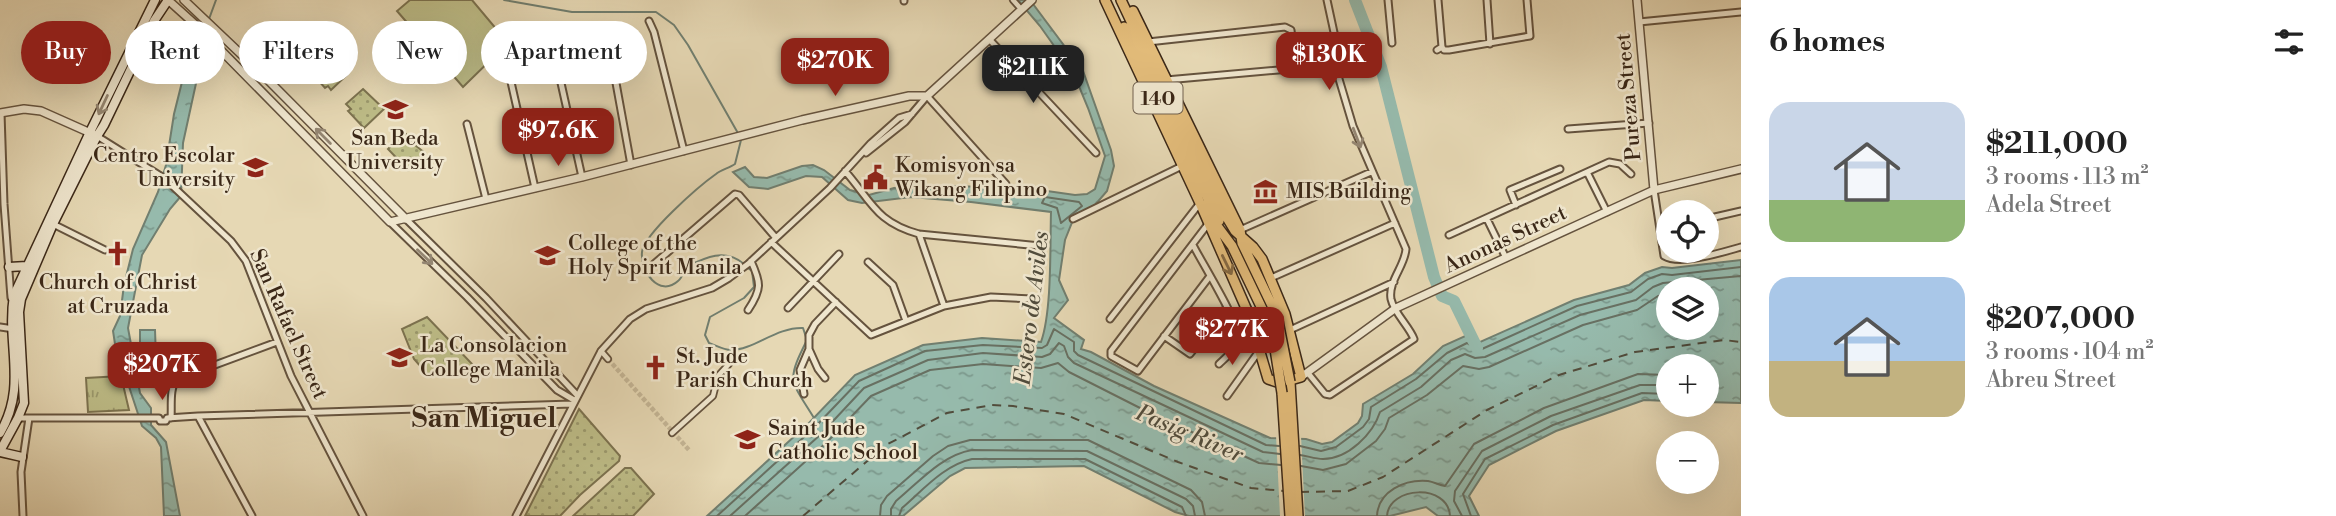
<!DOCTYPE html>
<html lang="en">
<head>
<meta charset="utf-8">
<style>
	:root { --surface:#fff; --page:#f2f2f2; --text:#222; --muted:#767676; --accent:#8f2418 }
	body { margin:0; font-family:"Libre Bodoni",serif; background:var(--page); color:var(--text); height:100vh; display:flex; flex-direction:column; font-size:26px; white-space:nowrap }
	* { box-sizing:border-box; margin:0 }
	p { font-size:23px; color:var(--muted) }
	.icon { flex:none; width:38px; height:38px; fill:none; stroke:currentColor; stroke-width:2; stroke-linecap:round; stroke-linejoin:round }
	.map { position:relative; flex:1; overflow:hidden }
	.panel { display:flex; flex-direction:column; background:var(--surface); width:595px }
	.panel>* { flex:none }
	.guide { position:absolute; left:21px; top:21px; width:665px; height:63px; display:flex; gap:14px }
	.buttons { position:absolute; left:1656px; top:200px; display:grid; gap:14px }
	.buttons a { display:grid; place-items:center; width:63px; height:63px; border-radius:50%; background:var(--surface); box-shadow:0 7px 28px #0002; font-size:35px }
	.price { position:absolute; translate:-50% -60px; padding:0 16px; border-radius:14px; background:var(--accent); color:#fff; font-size:23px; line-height:46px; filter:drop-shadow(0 2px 4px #0008) }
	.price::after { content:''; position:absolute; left:50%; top:42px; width:21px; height:16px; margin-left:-10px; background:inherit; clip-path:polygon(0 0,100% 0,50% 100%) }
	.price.selected { background:#222; color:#fff }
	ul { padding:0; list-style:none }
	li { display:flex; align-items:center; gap:21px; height:175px; padding:0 28px }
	li span { display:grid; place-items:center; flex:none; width:196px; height:140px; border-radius:21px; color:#555 }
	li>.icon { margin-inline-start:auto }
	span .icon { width:84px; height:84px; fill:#fffc; stroke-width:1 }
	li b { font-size:30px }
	h2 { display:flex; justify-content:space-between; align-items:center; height:84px; padding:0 28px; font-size:30px }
	.pill { padding:0 24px; border-radius:32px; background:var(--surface); box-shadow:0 7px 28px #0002; font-size:24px; line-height:63px }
	.pill.selected { background:var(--accent); color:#fff }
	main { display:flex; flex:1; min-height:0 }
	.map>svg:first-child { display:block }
	.grass { fill:url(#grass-tufts); stroke:#7c724f; stroke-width:2 }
	.park { fill:url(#park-dots); stroke:#7c724f; stroke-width:2 }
	.pitch { fill:#bdbc87; stroke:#7c724f; stroke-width:2 }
	.water { fill:url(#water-ripples); stroke:#717f70; stroke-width:2; fill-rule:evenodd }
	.pier { fill:#e6d8b4 }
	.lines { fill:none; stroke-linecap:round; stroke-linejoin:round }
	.shore { stroke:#687062; stroke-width:2 }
	.stream { stroke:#717f70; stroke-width:2 }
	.canal { stroke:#96baac; stroke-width:7 }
	.river { stroke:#96baac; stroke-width:12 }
	.ferry { stroke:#514c3c; stroke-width:2; stroke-dasharray:9 7; stroke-linecap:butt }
	.pedestrian-tunnel { stroke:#c4b595; stroke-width:4.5; stroke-dasharray:4.5 2; stroke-linecap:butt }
	.pedestrian-casing { stroke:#65533e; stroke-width:8 }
	.minor-casing { stroke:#65533e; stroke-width:9 }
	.tertiary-casing { stroke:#65533e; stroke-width:10 }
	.secondary-casing { stroke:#3a2717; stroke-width:11 }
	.primary-casing { stroke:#3a2717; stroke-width:12 }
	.pedestrian { stroke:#efe6ce; stroke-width:4.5 }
	.minor { stroke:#efe6ce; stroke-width:5 }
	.tertiary { stroke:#efe6ce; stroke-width:7 }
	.secondary { stroke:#efe6ce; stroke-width:8 }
	.primary { stroke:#e3bc7a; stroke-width:9 }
	.primary-bridge-casing { stroke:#3a2717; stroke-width:12; stroke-linecap:butt }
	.primary-bridge { stroke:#e3bc7a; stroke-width:9 }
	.oneway { stroke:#948672 }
	.oneway2 { stroke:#866a44 }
	.labels { text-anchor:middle; stroke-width:5; stroke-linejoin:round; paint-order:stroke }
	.shield { fill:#efe6ce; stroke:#70604e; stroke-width:2 }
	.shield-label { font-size:19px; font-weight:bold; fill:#3a2717 }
	.street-label { font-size:21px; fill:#3a2717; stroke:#efe6ce }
	.poi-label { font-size:21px; fill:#3a2717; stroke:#efe6ce; text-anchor:start }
	.water-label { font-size:23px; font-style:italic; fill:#514c3c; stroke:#efe6ce }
	.district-label { font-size:28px; font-weight:bold; fill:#3a2717; stroke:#efe6ce }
</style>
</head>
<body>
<main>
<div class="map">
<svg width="1741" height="516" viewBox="0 0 1741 516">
	<defs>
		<pattern id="grass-tufts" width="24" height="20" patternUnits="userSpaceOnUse" patternTransform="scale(1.75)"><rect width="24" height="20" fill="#bdbc87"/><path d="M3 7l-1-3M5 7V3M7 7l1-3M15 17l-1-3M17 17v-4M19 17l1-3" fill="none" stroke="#9b996d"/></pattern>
		<pattern id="park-dots" width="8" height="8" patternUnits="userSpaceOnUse" patternTransform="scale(1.75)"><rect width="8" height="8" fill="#bdbc87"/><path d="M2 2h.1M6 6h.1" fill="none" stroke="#9b996d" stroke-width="1.8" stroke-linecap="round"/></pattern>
		<pattern id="water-ripples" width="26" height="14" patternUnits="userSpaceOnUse" patternTransform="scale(1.75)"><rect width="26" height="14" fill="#96baac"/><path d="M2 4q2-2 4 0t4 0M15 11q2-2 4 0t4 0" fill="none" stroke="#7b978b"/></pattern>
	</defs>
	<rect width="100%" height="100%" fill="#e6d8b4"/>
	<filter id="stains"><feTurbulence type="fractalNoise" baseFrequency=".00286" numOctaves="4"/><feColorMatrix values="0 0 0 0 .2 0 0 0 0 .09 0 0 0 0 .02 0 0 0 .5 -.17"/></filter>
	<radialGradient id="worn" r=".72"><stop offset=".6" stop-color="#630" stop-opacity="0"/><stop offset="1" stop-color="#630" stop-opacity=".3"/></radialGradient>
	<path class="grass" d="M121 376 129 410 88 412 86 378Z"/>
	<path class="park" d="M332 58 338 64 340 62 347 68 345 70 348 74 331 90 328 86 325 88 318 80 320 78 316 74Z
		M363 89 384 109 364 128 348 111 351 109 346 104Z
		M405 133 415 145 425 153 408 170 388 149Z
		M427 317 473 365 464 375H428L414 359 402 329Z
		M579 409 620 456 619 461 580 495 560 516H525Z
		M625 468H631L654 494 633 516H573Z"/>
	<path class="pitch" d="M410 0H472L508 43 463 87 397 11Z"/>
	<path class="water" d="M1018 0H1030L1083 71 1111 150 1114 166 1107 191 1089 212 1073 220 1065 240 1059 280 1068 300 1054 318 1084 340 1081 349 1091 352 1154 386 1270 438 1306 439 1322 444 1332 442 1358 423 1362 416 1363 404 1413 374 1443 346 1474 332 1478 343 1574 300 1629 285 1645 273 1662 267 1672 268 1741 260V403L1706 402V366H1668V401L1644 400 1556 431 1489 465 1469 496 1479 516H1438L1426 507 1390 516H1189L1175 512 1084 466 965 468 950 476 903 516H707L809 423 855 375 923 345 982 338 1041 342C1052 311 1050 247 1051 212L971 202 911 197 862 203 848 200 822 177 806 176 768 189 749 187 733 172 745 167 754 177 767 178 802 166 813 165 824 170 850 190 869 195 894 188 917 186 1019 187 1075 195 1087 194 1095 189 1105 156 1088 108 1074 74 1040 26ZM1668 289H1706V327H1668Z
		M193 38 205 50 200 65 183 143 181 196 170 209 142 255 128 328 140 393 151 408V425L166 442 180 516H164L161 447 156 438 142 426 115 344 113 331 120 316 124 285 133 249 158 192 166 165 174 114Z
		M140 330H155L156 358H140Z"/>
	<path class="pier" d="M1276 435 1301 436 1305 516H1280Z"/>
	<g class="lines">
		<path class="shore" d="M1045 197 1079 202 1082 206 1061 223 1057 208 1042 203Z
			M1300 446 1321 451 1336 447 1363 427 1369 419 1371 407 1416 379 1447 353 1467 343 1476 349H1482L1577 306 1631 292 1648 279 1662 274 1672 275 1741 267
			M1300 455C1308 456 1315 459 1323 459 1348 459 1373 434 1380 412L1421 387 1451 360 1465 354 1475 358 1485 357 1580 315 1636 300 1653 287 1663 283 1741 276
			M1301 466 1323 470 1346 464 1376 441 1385 429 1389 418 1427 395 1463 366 1479 369 1489 367 1583 325 1637 310 1658 296 1668 294
			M717 516 814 428 859 381 925 351 983 345 1042 348 1047 345 1054 329 1074 342V351L1078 355 1266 445 1279 446
			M730 516 820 435 864 388 928 360 983 353 1042 357 1050 354 1059 343 1064 346 1068 357 1074 363 1263 452 1280 454
			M745 516 827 442 871 396 930 370 983 364 1041 368 1058 363 1069 372 1144 410 1259 463 1281 465
			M880 516 881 505 887 496 933 456 948 446 970 440H1088L1191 490 1202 502 1205 516
			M891 516V509L896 501C919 482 942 455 972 450L1087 451 1186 499 1193 506 1195 516
			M899 516 902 508C923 490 944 465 972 459H1085L1182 507 1186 516
			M1377 516C1378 491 1405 479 1428 481 1434 482 1439 485 1445 486L1474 444 1544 408 1638 374 1668 375
			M1387 516C1389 486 1448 483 1450 516
			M1462 516 1454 501 1455 491 1482 451 1551 416 1640 385H1668
			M1471 516 1463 494 1485 459 1553 425 1642 393 1668 394"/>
		<path class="stream" d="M504 0 572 12H656L674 25 688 45 739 135
			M209 19 216 0
			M741 140 735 164C729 168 721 170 716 174 699 186 644 234 642 252 640 271 659 298 678 281 682 278 684 271 686 267 706 257 725 248 744 264
			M748 268 752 271 754 287 744 298 710 317 705 335 709 343C715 345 724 350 731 350 754 350 776 327 803 328L807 340C786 382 790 379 814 418"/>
		<path class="canal" d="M198 51 207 25"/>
		<path class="river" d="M1355 0 1381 67 1434 277 1442 296 1454 301 1477 348"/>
		<path class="ferry" d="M1300 492 1348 491 1383 477 1487 410 1559 375 1635 352 1724 340 1741 342
			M803 516 886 445 947 413 992 405 1013 406 1064 414 1178 462 1251 488 1284 491"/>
		<path class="pedestrian-tunnel" d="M608 359 689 450"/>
		<defs>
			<path id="pedestrian" d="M1013 0 1021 9
				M601 351 608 359
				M672 433 713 396 718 376 729 364"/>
			<path id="minor" d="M904 0V1
				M1388 0 1392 43
				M1438 0 1442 47
				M1487 0 1490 44
				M649 21 654 32 684 151
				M1639 22 1741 12
				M989 39 1096 153
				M1148 42 1285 27 1291 30 1295 63 1290 69 1166 80
				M1437 50 1442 47 1444 50H1449L1530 36 1527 0
				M614 72 631 165
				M511 82 535 188
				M561 83 582 177
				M1 113 4 204 11 298
				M467 124 486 199
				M1568 129 1649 123
				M97 136 164 178 231 241 246 261 291 376 363 516
				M866 153 905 122 927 96 1006 184
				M845 171C872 202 876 222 919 234L1040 246
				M1587 172 1607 212
				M1654 190 1664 256C1680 266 1723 252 1741 247
				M1516 205 1510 190 1560 169
				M406 219 486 298 577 395
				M1073 219 1182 166
				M1487 219 1506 258
				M1706 219 1741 211
				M390 222 467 297 557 390 574 400
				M51 223 105 250
				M1208 224 1111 351V356L1138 371 1210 276
				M1240 230 1371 172
				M919 234 944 306
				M1449 235 1609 162 1620 164 1631 174
				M771 242 871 335 944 306 991 297 1032 299
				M1193 245C1201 261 1240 324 1239 338 1239 347 1225 358 1219 364
				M868 262 893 285 906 321
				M654 264 735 194 739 195 776 238
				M1271 278 1395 223
				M788 308 839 254
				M748 310C762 289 761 283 751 261
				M1110 319 1200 203
				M0 327 14 329
				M1290 330 1394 282
				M1164 336 1190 354 1227 307
				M809 349 818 369 825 378
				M1308 373 1325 394 1330 395 1414 339C1409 326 1394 313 1391 299 1388 281 1405 266 1406 249L1353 126 1339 79 1335 37 1327 0
				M804 394 800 370 809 349V335L815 324 836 302
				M1227 396 1259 351
				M198 416 252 516
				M18 418H159L160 421H166L167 418 198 416 572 404
				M171 418C172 406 169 388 177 379L277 342
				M23 516 21 472 29 418
				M516 516 601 351 630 319 646 309 712 288 729 278 748 264 830 188 871 143 899 118 912 114"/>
			<path id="tertiary" d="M168 0 198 27 390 222 582 177 802 120 909 96H927L1032 0
				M184 0 265 77 406 219
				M1637 0 1654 190
				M0 113 24 109 41 111 95 135
				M1301 377 1396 308 1654 190 1741 169"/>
			<path id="secondary" d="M9 267 27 266
				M0 433C28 386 6 345 14 295L90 132 155 0
				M0 451 18 418 24 403 19 312 21 299 53 224 97 136 104 125 154 21 168 0
				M0 452 22 457"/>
			<path id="primary" d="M1105 0 1200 203 1232 246 1267 319
				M1121 0 1212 193 1235 231 1253 247 1262 259 1285 314 1301 377 1280 383 1268 379 1249 315 1200 203
				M1133 11 1240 230 1242 243 1277 316
				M1124 27 1219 221
				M1290 382 1298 516
				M1282 393 1290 516"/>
		</defs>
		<use href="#pedestrian" class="pedestrian-casing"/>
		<use href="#minor" class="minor-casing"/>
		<use href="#tertiary" class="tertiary-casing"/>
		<use href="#secondary" class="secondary-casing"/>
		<use href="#primary" class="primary-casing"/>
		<use href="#pedestrian" class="pedestrian"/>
		<use href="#minor" class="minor"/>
		<use href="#tertiary" class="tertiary"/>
		<use href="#secondary" class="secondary"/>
		<use href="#primary" class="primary"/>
		<defs>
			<path id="primary-bridge" d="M1277 316 1290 382
				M1267 319 1275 349 1282 393"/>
		</defs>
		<use href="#primary-bridge" class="primary-bridge-casing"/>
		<use href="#primary-bridge" class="primary-bridge"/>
	</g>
	<defs><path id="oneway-shaft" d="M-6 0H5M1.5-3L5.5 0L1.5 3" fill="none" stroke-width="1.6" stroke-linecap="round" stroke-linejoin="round" transform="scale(1.75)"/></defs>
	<g class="oneway">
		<use href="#oneway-shaft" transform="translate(103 105) rotate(115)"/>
		<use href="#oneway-shaft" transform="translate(323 136) rotate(-135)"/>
		<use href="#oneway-shaft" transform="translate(1357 138) rotate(69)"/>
		<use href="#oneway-shaft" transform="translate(425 257) rotate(44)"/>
	</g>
	<use class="oneway2" href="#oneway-shaft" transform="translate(1227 265) rotate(64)"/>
	<defs>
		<symbol id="university-bare" viewBox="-9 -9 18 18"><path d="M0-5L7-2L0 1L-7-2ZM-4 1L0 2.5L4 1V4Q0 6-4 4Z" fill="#8f2418" stroke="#efe6ce" stroke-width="2.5" paint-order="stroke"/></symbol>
		<symbol id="civic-bare" viewBox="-9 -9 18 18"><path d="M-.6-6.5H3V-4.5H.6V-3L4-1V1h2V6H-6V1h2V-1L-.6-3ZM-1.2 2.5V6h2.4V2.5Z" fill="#8f2418" stroke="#efe6ce" stroke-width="2.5" paint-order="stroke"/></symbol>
		<symbol id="museum-bare" viewBox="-9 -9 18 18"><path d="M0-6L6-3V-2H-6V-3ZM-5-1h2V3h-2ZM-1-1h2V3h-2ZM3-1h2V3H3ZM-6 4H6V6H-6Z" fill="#8f2418" stroke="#efe6ce" stroke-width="2.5" paint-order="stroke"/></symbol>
		<symbol id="church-bare" viewBox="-9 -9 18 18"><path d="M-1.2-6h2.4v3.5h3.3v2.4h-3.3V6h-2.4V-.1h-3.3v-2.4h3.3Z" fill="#8f2418" stroke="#efe6ce" stroke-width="2.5" paint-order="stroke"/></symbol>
		<symbol id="school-bare" viewBox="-9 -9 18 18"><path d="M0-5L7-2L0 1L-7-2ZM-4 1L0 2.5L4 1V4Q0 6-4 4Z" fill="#8f2418" stroke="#efe6ce" stroke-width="2.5" paint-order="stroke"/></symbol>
	</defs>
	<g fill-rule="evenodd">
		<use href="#university-bare" x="378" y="92" width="35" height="35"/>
		<use href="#university-bare" x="238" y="150" width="35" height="35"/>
		<use href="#civic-bare" x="858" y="160" width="35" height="35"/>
		<use href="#museum-bare" x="1248" y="174" width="35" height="35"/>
		<use href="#church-bare" x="100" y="236" width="35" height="35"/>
		<use href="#university-bare" x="530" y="238" width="35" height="35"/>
		<use href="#university-bare" x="382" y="340" width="35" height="35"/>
		<use href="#church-bare" x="638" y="350" width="35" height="35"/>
		<use href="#school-bare" x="730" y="422" width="35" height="35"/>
	</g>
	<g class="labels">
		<rect class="shield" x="1133.5" y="82.5" width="49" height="31" rx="5"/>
		<g class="shield-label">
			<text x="1158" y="105">140</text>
		</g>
		<g class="street-label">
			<text transform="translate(1628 97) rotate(-95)" y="7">Pureza Street</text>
			<text transform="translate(1505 239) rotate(-25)" y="7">Anonas Street</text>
			<text transform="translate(289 324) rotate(66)" y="7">San Rafael Street</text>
		</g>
		<g class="poi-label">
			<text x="395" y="145" text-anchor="middle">San Beda<tspan x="395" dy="24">University</tspan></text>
			<text x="235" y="162" text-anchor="end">Centro Escolar<tspan x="235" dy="24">University</tspan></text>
			<text x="895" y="172">Komisyon sa<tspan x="895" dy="24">Wikang Filipino</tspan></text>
			<text x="1286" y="198">MIS Building</text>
			<text x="568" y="250">College of the<tspan x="568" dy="24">Holy Spirit Manila</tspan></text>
			<text x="118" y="289" text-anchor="middle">Church of Christ<tspan x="118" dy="24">at Cruzada</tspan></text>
			<text x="420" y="352">La Consolacion<tspan x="420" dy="24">College Manila</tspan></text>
			<text x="676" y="363">St. Jude<tspan x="676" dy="24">Parish Church</tspan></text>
			<text x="768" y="435">Saint Jude<tspan x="768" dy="24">Catholic School</tspan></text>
		</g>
		<g class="water-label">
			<text transform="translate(1031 308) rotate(-83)" y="8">Estero de Aviles</text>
			<text transform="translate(1190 433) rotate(23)" y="8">Pasig River</text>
		</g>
		<g class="district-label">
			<text x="484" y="427">San Miguel</text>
		</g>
	</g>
	<rect width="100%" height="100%" filter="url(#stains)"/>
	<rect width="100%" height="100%" fill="url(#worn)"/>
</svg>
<div class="buttons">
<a><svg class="icon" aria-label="locate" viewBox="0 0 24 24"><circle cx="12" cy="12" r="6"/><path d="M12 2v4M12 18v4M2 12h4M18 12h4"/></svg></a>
<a><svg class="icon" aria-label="layers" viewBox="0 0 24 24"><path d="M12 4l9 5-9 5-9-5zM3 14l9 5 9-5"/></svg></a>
<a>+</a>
<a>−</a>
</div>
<b class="price" style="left:1329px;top:92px">$130K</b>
<b class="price" style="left:835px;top:98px">$270K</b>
<b class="price selected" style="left:1033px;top:105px">$211K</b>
<b class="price" style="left:558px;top:168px">$97.6K</b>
<b class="price" style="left:1232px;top:367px">$277K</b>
<b class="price" style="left:162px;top:402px">$207K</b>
<div class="guide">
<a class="pill selected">Buy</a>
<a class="pill">Rent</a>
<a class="pill">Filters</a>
<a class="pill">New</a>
<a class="pill">Apartment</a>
</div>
</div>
<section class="panel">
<h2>6 homes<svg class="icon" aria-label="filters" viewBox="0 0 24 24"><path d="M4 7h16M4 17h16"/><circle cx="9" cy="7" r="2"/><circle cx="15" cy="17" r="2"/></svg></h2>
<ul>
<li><span style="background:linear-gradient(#c9d6e8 70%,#8fb573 0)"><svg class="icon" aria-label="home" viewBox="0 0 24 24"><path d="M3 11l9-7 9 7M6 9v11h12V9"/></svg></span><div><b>$211,000</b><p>3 rooms · 113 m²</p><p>Adela Street</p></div></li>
<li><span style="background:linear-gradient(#a9c7e8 60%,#c2b280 0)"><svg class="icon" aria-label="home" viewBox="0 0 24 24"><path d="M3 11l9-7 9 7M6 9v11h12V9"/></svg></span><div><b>$207,000</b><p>3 rooms · 104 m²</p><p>Abreu Street</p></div></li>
</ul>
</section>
</main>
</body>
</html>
